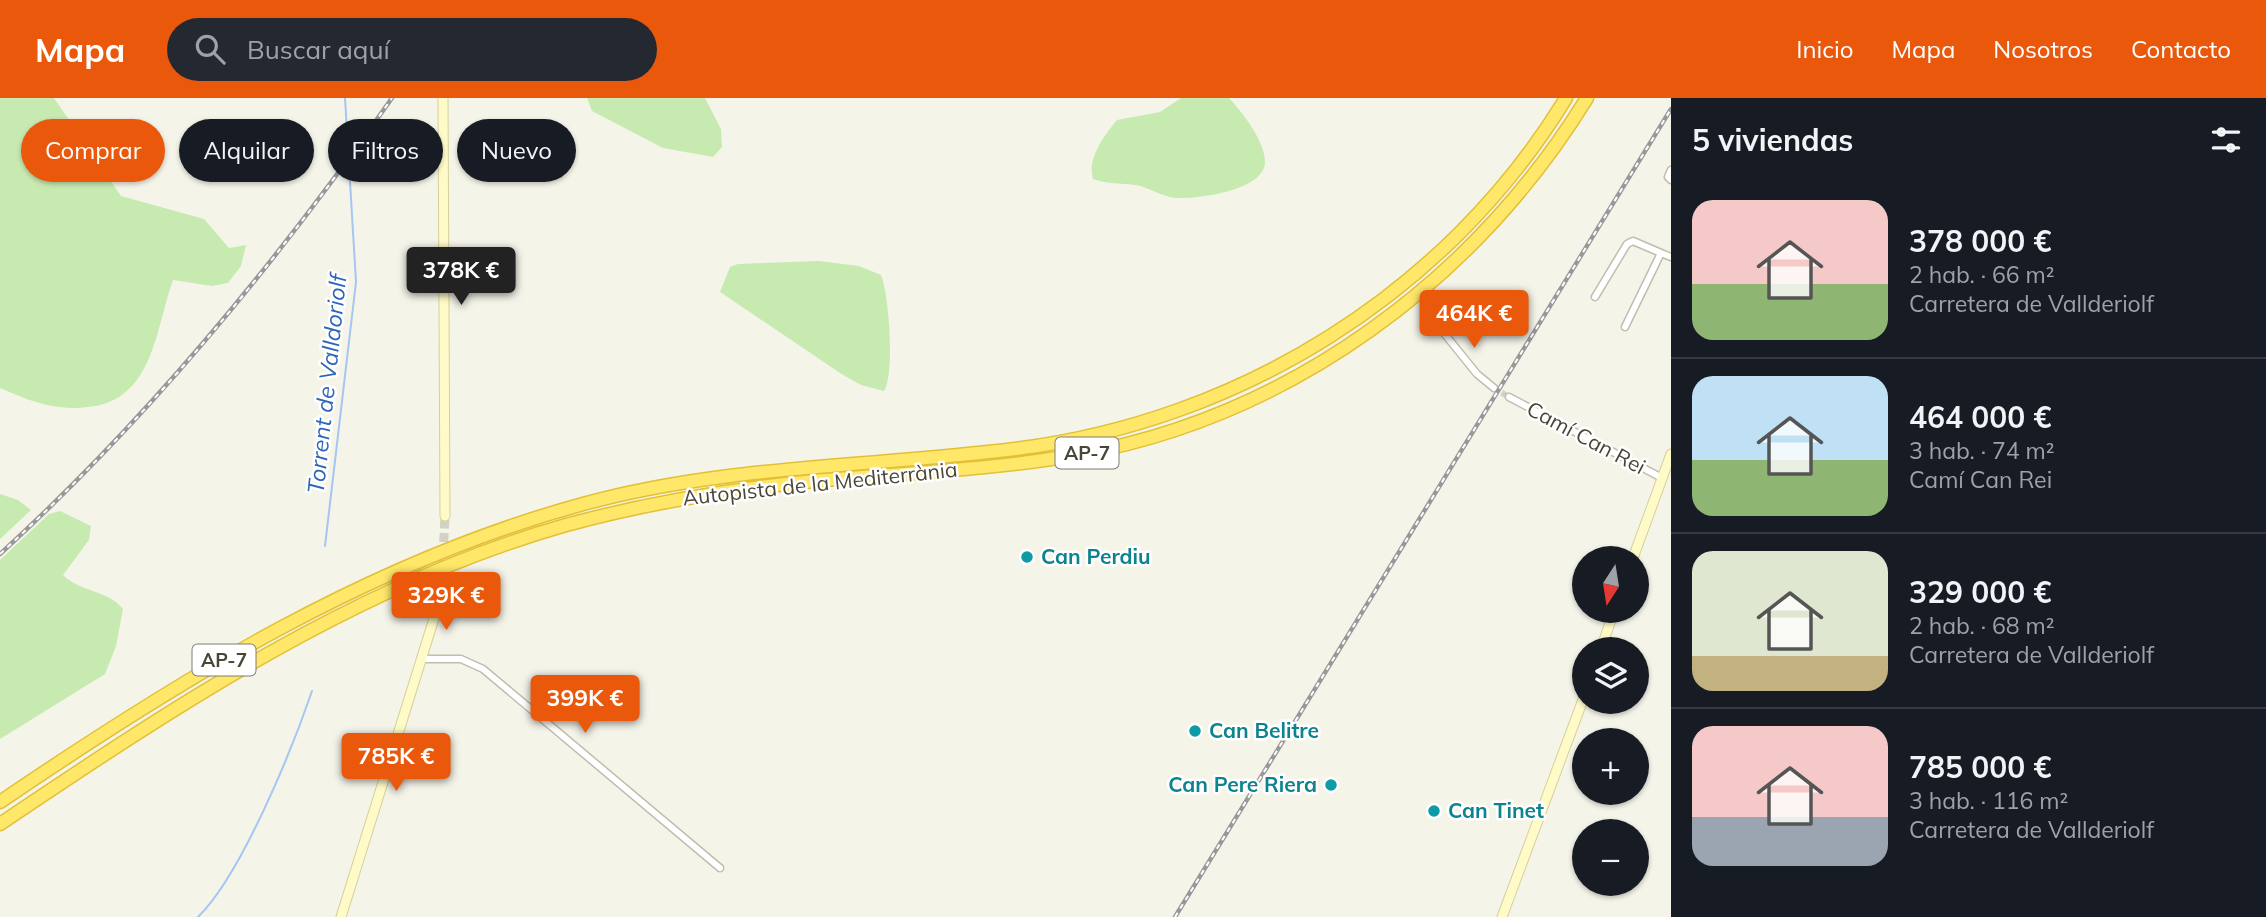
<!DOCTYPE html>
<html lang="es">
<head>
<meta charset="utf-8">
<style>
	:root { --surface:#171b24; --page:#242831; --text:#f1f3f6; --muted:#9ea1a6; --line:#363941; --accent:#ea580c }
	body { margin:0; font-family:Mulish,sans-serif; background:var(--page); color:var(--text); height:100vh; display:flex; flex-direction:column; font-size:26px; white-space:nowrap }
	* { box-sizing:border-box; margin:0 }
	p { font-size:23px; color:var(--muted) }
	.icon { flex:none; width:38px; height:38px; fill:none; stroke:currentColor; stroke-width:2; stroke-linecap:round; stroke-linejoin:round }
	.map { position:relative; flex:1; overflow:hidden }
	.sheet { display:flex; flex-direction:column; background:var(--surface); width:595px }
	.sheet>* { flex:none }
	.hud { position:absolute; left:21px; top:21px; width:665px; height:63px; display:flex; gap:14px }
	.needle { width:46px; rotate:192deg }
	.controls { position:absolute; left:1572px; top:448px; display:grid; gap:14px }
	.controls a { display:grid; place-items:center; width:77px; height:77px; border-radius:50%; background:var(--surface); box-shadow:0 2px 5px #0004; font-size:35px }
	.price { position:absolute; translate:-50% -60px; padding:0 16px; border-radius:7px; background:var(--accent); color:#fff; font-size:23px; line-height:46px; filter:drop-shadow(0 2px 4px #0008) }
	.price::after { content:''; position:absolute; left:50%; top:42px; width:21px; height:16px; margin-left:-10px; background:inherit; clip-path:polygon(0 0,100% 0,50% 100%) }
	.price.active { background:#222; color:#fff }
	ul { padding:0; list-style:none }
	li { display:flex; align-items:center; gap:21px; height:175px; padding:0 21px }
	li+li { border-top:2px solid var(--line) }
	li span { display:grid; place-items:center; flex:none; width:196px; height:140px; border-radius:21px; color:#555 }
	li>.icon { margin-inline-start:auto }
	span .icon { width:84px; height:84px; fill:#fffc; stroke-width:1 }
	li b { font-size:30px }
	h2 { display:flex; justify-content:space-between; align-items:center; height:84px; padding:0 21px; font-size:30px }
	.tag { padding:0 24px; border-radius:32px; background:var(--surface); box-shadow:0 2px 5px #0004; font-size:24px; line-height:63px }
	.tag.active { background:var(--accent); color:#fff }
	header { display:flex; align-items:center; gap:42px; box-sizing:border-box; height:98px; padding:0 35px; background:var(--accent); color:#fff }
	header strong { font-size:33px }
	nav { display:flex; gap:38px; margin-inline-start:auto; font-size:24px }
	.search { width:490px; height:63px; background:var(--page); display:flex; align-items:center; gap:18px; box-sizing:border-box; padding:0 24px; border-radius:38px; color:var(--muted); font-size:26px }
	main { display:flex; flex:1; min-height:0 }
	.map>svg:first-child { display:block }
	.green { fill:#c7eab1 }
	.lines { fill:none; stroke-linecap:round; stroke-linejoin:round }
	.stream { stroke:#a5c5f3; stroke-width:2 }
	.street-tunnel { stroke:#d3d1c5; stroke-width:6; stroke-dasharray:6 3; stroke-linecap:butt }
	.secondary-tunnel { stroke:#d3d1c5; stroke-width:9; stroke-dasharray:9 4.5; stroke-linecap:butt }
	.street-casing { stroke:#c1bdab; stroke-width:9 }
	.secondary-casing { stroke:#d6d098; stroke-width:11 }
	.highway-casing { stroke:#e2c036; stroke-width:15 }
	.street { stroke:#fff; stroke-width:6 }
	.secondary { stroke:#fffbc9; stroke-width:9 }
	.highway { stroke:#ffe76a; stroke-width:12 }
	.rail-casing { stroke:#989898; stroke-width:4.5 }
	.rail { stroke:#fff; stroke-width:2; stroke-dasharray:5; stroke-linecap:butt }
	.culture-dot { fill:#0f9aa8; stroke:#fff; stroke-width:2.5 }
	.labels { text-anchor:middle; stroke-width:5; stroke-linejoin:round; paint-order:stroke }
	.shield { fill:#fff; stroke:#807d73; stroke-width:2 }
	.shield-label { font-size:19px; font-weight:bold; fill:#494537 }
	.street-label { font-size:21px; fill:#494537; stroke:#fff }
	.culture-label { font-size:21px; font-weight:bold; fill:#0d838f; stroke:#fff; text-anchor:start }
	.water-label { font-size:23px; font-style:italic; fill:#2c66b9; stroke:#fff }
</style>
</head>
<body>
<header>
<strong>Mapa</strong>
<div class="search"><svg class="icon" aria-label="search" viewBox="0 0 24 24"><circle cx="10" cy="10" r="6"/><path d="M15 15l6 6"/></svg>Buscar aquí</div>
<nav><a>Inicio</a><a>Mapa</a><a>Nosotros</a><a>Contacto</a></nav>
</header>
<main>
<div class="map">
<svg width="1671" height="819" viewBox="0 0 1671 819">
	<rect width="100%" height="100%" fill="#f5f4e9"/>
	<path class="green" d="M0 0H54L121 98 204 121 229 150 246 147 241 168 228 185 212 188 173 182C155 233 153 303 88 309 54 313 30 303 0 290Z
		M587 0H705L721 31 722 49 713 59 663 50 592 13Z
		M1181 0H1229C1242 14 1266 44 1265 65 1263 93 1197 101 1176 100 1162 99 1149 89 1135 87 1120 85 1106 86 1093 81 1087 60 1104 38 1117 22L1160 14Z
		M819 163 859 168 881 177C889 196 895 276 884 293L861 287 840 275 720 194 730 169 738 166Z
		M0 396 18 402 31 412 0 441Z
		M60 413 91 428 89 442 63 477C81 495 107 491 123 511L116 548 105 576 0 641V462L49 416Z"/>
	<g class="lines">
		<path class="stream" d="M325 448 356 184 345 0
			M198 819C241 777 292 652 312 593"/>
		<path class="street-tunnel" d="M1494 290 1509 299"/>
		<path class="secondary-tunnel" d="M441 498 445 418"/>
		<defs>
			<path id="street" d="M1671 72 1668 79 1671 82
				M1595 199 1627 146 1633 143 1661 155
				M1439 229 1477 276 1494 290
				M1625 229 1661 155 1671 159
				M1509 299 1662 380
				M423 561H461L483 571 720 770"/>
			<path id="secondary" d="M443 0 445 418
				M1633 460 1671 356
				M1601 551 1614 513
				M341 819 441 498
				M1502 819 1584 599"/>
			<path id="highway" d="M0 704C181 581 370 464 583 406 725 367 870 369 1015 351 1240 323 1447 195 1566 0
				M0 726C177 607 358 486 566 427 647 405 731 391 815 383 902 375 990 372 1076 357 1290 319 1474 183 1587 0"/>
		</defs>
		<use href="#street" class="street-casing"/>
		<use href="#secondary" class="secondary-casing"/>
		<use href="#highway" class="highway-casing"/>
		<use href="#street" class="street"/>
		<use href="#secondary" class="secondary"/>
		<use href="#highway" class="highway"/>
		<defs>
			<path id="rail" d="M0 456C148 321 277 164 392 0
				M1175 819 1671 11"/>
		</defs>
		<use href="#rail" class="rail-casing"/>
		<use href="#rail" class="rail"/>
	</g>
	<g class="culture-dot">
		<circle cx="1027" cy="459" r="7"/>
		<circle cx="1195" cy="633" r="7"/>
		<circle cx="1331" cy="687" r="7"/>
		<circle cx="1434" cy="713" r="7"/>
	</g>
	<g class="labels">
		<g class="shield">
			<rect x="1055.5" y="339.5" width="63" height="31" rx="5"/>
			<rect x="192.5" y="546.5" width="63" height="31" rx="5"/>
		</g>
		<g class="shield-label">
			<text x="1087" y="362">AP-7</text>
			<text x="224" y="569">AP-7</text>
		</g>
		<g class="street-label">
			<text transform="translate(1586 340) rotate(28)" y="7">Camí Can Rei</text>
			<text transform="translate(820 386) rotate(-6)" y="7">Autopista de la Mediterrània</text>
		</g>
		<g class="culture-label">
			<text x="1041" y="466">Can Perdiu</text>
			<text x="1209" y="640">Can Belitre</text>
			<text x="1317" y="694" text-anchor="end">Can Pere Riera</text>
			<text x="1448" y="720">Can Tinet</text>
		</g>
		<g class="water-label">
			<text transform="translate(327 286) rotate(-84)" y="8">Torrent de Valldoriolf</text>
		</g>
	</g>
</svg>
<div class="controls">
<a><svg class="needle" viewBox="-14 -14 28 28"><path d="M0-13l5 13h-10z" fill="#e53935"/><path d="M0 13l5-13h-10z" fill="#9ea1a6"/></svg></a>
<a><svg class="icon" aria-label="layers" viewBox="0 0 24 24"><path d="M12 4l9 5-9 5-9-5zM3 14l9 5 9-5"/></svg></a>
<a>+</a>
<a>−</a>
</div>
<b class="price active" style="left:461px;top:209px">378K €</b>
<b class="price" style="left:1474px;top:252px">464K €</b>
<b class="price" style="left:446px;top:534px">329K €</b>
<b class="price" style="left:585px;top:637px">399K €</b>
<b class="price" style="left:396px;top:695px">785K €</b>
<div class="hud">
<a class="tag active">Comprar</a>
<a class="tag">Alquilar</a>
<a class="tag">Filtros</a>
<a class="tag">Nuevo</a>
</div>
</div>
<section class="sheet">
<h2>5 viviendas<svg class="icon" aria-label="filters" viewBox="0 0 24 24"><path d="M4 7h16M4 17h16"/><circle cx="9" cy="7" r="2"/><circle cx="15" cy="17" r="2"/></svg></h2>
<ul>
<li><span style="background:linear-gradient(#f6c9c9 60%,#8fb573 0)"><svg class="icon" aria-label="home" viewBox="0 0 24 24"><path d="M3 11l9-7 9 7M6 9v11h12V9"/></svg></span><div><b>378 000 €</b><p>2 hab. · 66 m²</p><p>Carretera de Vallderiolf</p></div></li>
<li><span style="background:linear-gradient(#bfe0f5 60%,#8fb573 0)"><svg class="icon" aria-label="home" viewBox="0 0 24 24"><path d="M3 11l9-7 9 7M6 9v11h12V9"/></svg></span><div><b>464 000 €</b><p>3 hab. · 74 m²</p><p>Camí Can Rei</p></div></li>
<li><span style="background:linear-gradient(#dfe7d0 75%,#c2b280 0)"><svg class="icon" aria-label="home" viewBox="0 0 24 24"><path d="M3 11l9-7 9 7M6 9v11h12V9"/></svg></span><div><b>329 000 €</b><p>2 hab. · 68 m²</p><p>Carretera de Vallderiolf</p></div></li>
<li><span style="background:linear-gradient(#f6c9c9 65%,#9aa5b1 0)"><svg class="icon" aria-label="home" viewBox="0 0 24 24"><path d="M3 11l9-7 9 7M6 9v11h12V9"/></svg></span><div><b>785 000 €</b><p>3 hab. · 116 m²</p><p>Carretera de Vallderiolf</p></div></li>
</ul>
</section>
</main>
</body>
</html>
